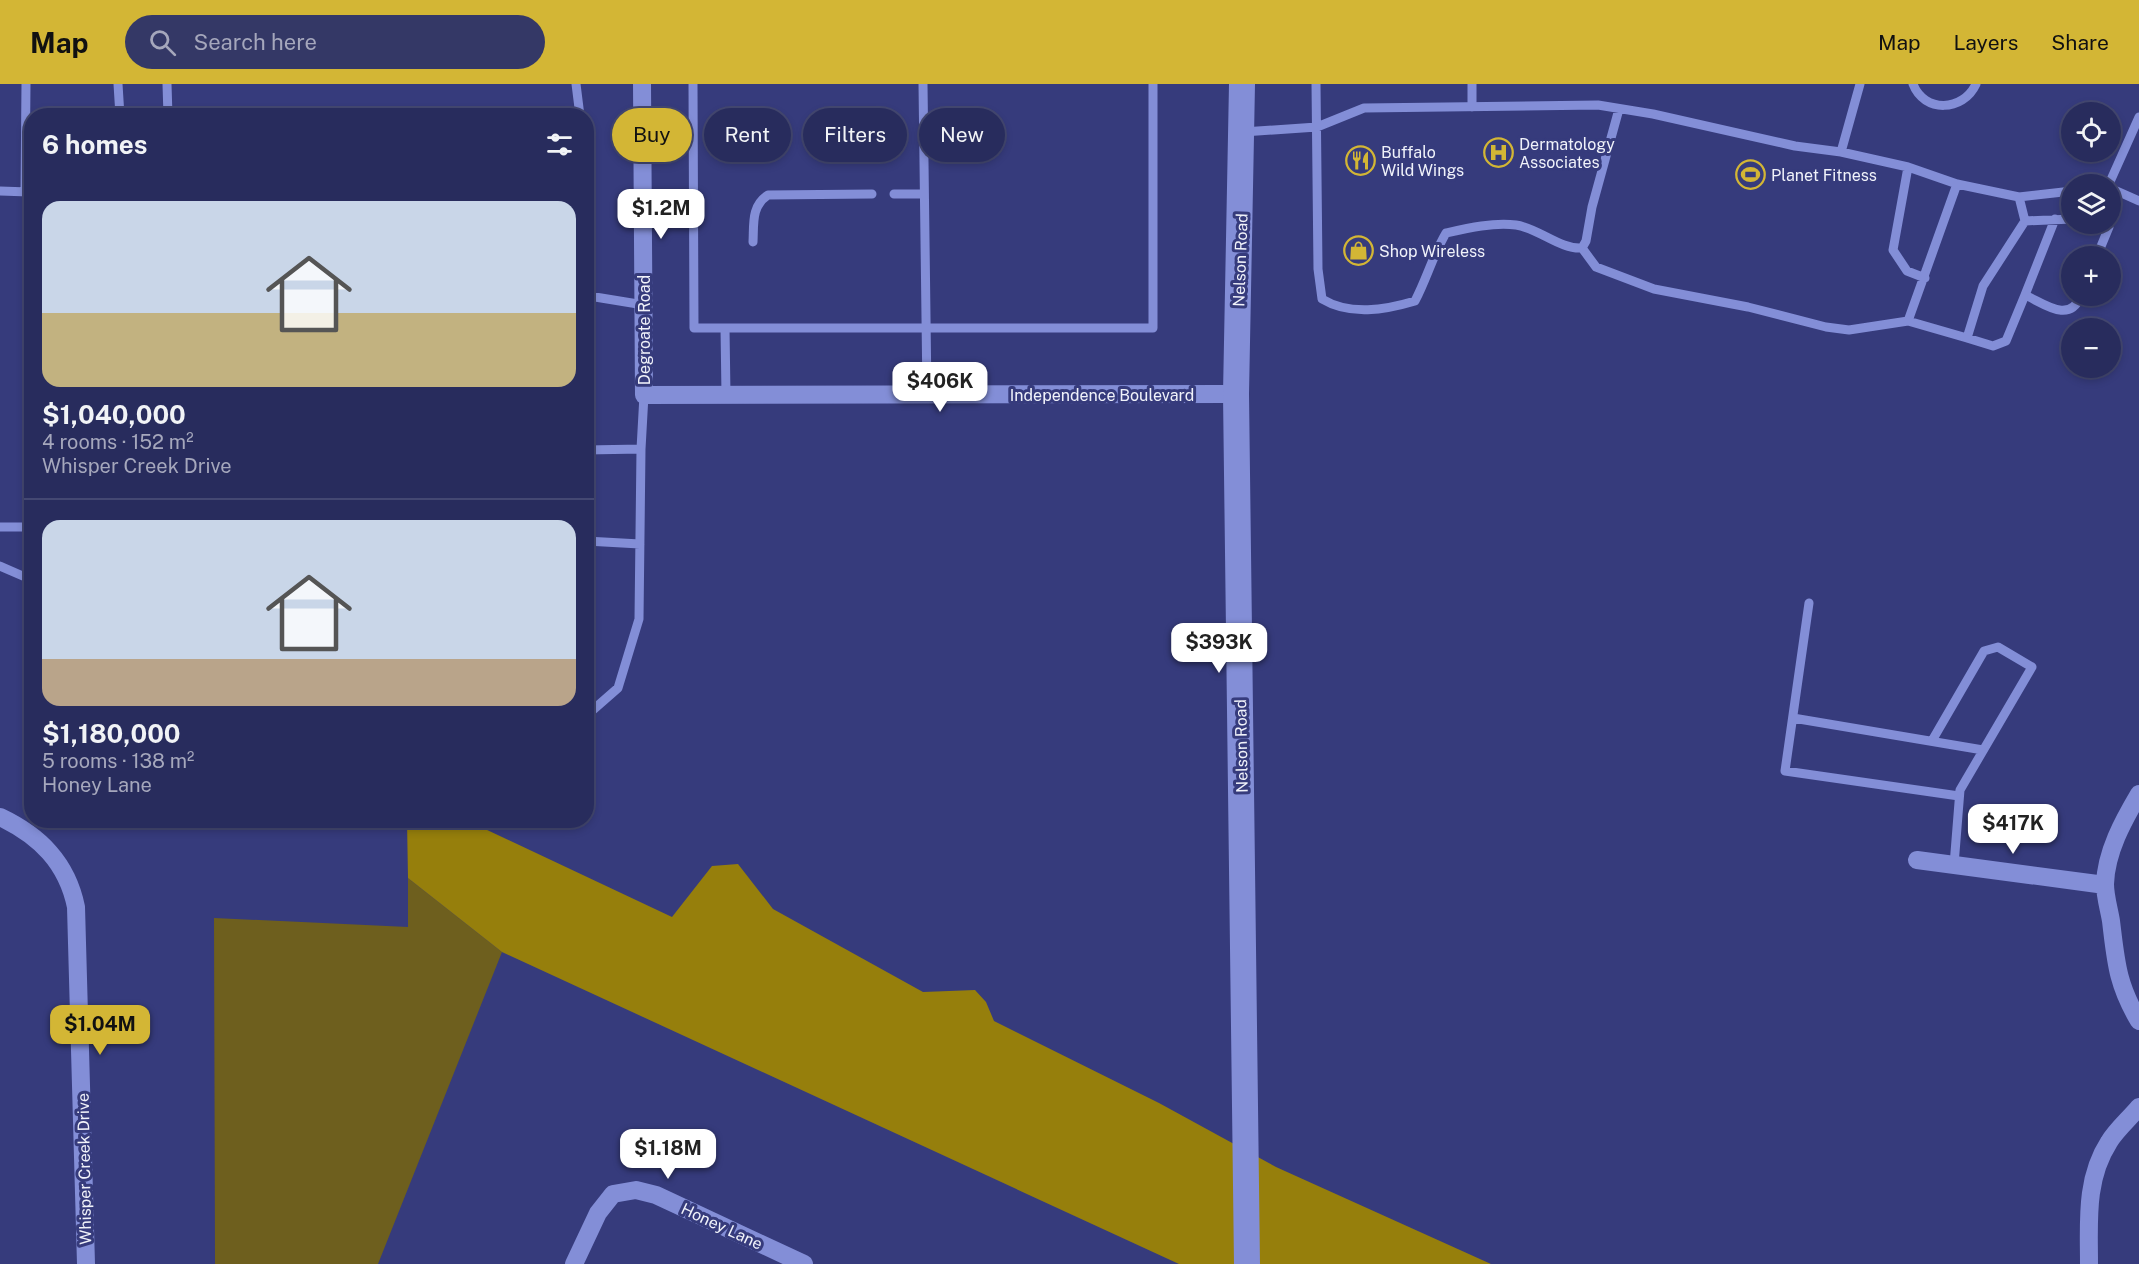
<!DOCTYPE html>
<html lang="en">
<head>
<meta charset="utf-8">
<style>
	:root { --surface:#282c5d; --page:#343866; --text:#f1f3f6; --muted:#a5a7bc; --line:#444872; --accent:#d3b635 }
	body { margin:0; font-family:"Public Sans",sans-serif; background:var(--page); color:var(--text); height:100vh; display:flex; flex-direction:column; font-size:22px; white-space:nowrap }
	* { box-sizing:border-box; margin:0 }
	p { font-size:20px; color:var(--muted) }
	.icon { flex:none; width:33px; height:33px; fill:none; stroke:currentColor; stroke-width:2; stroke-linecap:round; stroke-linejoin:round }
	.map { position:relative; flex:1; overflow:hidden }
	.side { position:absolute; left:24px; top:24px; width:570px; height:720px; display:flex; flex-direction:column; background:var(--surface); border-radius:24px; box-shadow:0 3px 9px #0003,0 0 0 2px var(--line) }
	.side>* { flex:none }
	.top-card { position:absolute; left:612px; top:24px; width:570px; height:54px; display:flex; gap:12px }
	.tools { position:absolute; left:2061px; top:18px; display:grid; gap:12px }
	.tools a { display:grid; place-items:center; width:60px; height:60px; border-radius:50%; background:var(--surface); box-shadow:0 3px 9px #0003,0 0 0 2px var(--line); font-size:30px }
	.price { position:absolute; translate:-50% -51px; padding:0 14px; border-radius:12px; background:#fff; color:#222; font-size:20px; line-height:39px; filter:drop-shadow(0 2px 3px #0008) }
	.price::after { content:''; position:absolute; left:50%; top:36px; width:18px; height:14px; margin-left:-9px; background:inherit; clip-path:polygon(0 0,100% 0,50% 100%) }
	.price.selected { background:var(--accent); color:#111 }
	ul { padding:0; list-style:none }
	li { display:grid; align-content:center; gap:12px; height:318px; padding:0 18px }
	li+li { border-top:2px solid var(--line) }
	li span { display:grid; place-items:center; height:186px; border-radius:18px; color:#555 }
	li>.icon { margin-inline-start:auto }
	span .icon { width:108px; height:108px; fill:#fffc; stroke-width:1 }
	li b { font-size:26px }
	h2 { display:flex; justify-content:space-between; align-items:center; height:72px; padding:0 18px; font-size:26px }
	.pill { padding:0 21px; border-radius:27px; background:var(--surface); box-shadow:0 3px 9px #0003,0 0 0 2px var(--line); font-size:21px; line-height:54px }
	.pill.selected { background:var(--accent); color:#111 }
	header { display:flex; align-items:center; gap:36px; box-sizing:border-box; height:84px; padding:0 30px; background:var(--accent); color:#111 }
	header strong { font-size:28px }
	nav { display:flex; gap:33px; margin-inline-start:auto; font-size:21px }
	.search { width:420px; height:54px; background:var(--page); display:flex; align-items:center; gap:15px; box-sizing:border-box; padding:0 21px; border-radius:33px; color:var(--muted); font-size:22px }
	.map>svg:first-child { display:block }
	.green { fill:#6e5f1e }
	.forest { fill:#967f0c }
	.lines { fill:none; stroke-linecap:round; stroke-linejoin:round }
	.lane { stroke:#838ed7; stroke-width:9 }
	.street { stroke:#838ed7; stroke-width:18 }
	.secondary { stroke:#838ed7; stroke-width:26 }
	.labels { text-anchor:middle; stroke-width:6; stroke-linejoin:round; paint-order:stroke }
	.poi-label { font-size:16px; fill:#f0f2fa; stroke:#363b7c; text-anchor:start }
	.street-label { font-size:16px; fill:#f0f2fa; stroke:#363b7c }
</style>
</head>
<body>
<header>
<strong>Map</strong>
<div class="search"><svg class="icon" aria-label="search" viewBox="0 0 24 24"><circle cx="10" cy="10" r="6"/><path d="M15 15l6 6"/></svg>Search here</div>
<nav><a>Map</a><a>Layers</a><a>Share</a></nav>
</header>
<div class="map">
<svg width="2139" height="1180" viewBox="0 0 2139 1180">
	<rect width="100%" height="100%" fill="#363b7c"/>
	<path class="green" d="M408 794 502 868 378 1180H215L214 834 408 843Z"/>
	<path class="forest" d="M407 737H468L672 833 712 782 738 780 773 825 923 908 975 906 986 918 994 937 1159 1019 1276 1083 1491 1180H1179L502 868 408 794Z"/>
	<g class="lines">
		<path class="lane" d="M118 0 120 32
			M167 0 168 32
			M576 0 580 32
			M693 0 694 244H725L726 311
			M923 0 927 311
			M1316 0 1318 185 1322 215C1350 232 1385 226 1415 217 1427 194 1433 171 1446 149 1468 144 1494 138 1516 141 1538 144 1561 166 1582 164L1586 157 1592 123 1619 25
			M1472 0V23
			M1913 0C1924 29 1963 28 1976 0
			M1243 48 1317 43 1364 24 1598 21 1653 30 1795 62 1841 68 1860 0
			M1841 68 1908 83 1957 100 2019 113 2025 137 1983 202 1967 254 1908 237 1957 100
			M1908 83 1893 166 1907 187 1925 194
			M2109 100 2139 33
			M2110 104 2139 117
			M0 107 29 108
			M25 108 26 0
			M894 110H924
			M2019 113 2072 107
			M2025 137 2072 135
			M586 156 589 212 644 221
			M753 158C754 140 751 122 768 111L872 110
			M1582 164 1596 183 1654 205 1748 223 1826 243 1849 246 1908 237
			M2097 172 2109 143 2099 140
			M2025 211 2055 135
			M725 244H1153V0
			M1967 254 1993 262 2006 257 2025 211C2045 220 2069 240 2081 212
			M586 366 641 365 644 311
			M0 443H32
			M586 457 640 460
			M0 482 32 496
			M1809 519 1785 687 1959 712
			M586 632 618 604 639 535 641 365
			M1793 634 1983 666
			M1933 655 1984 567 1998 563 2032 583 1960 706 1954 781"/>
		<path class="street" d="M642 0 644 311 1236 310
			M2139 710C2123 737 2106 768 2105 800 2105 812 2109 825 2111 837 2116 878 2117 900 2139 937
			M0 733C40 752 67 779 76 823L86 1180
			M1917 776 2105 801
			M574 1180 598 1129 613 1110 636 1106 656 1111 804 1180
			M2089 1180C2089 1138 2085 1095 2109 1058 2116 1046 2129 1035 2139 1023"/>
		<path class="secondary" d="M1242 0 1236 310 1247 1180"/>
	</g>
	<defs>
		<symbol id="hospital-ring" viewBox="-11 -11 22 22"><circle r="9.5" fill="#363b7c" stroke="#d3b635" stroke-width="1.5"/><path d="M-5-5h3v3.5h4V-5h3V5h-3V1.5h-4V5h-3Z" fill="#d3b635"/></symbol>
		<symbol id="restaurant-ring" viewBox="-11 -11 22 22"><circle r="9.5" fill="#363b7c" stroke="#d3b635" stroke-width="1.5"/><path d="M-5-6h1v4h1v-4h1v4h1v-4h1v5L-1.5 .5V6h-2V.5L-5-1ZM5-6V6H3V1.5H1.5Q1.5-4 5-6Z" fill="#d3b635"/></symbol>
		<symbol id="stadium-ring" viewBox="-11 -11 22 22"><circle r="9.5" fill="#363b7c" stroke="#d3b635" stroke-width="1.5"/><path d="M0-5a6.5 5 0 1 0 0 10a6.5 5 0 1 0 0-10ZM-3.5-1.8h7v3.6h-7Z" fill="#d3b635"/></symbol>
		<symbol id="shop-ring" viewBox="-11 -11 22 22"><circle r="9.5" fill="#363b7c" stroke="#d3b635" stroke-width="1.5"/><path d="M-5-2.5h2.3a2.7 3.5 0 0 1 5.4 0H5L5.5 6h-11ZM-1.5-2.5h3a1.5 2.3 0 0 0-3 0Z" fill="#d3b635"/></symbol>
	</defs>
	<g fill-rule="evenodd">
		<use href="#hospital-ring" x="1482" y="52" width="33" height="33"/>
		<use href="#restaurant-ring" x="1344" y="60" width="33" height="33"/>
		<use href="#stadium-ring" x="1734" y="74" width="33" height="33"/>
		<use href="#shop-ring" x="1342" y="150" width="33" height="33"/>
	</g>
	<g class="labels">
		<g class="poi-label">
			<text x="1519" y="66">Dermatology<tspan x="1519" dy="18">Associates</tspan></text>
			<text x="1381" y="74">Buffalo<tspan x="1381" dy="18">Wild Wings</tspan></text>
			<text x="1771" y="97">Planet Fitness</text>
			<text x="1379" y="173">Shop Wireless</text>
		</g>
		<g class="street-label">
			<text transform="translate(1240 176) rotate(-88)" y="6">Nelson Road</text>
			<text transform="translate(644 246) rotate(-90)" y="6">Degroate Road</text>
			<text x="1102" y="317">Independence Boulevard</text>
			<text transform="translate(1241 662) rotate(-91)" y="6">Nelson Road</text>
			<text transform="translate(84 1085) rotate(-91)" y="6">Whisper Creek Drive</text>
			<text transform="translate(722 1142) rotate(25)" y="6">Honey Lane</text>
		</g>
	</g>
</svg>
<div class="tools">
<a><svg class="icon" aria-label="locate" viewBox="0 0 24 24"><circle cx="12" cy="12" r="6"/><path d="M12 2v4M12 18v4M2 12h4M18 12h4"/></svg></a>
<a><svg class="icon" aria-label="layers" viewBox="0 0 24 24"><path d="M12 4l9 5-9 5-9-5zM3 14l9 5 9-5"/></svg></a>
<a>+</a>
<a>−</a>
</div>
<b class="price" style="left:661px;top:156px">$1.2M</b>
<b class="price" style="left:940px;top:329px">$406K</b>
<b class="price" style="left:1219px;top:590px">$393K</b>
<b class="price" style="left:2013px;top:771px">$417K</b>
<b class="price selected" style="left:100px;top:972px">$1.04M</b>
<b class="price" style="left:668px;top:1096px">$1.18M</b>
<div class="top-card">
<a class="pill selected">Buy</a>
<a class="pill">Rent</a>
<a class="pill">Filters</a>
<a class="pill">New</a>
</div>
<section class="side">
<h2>6 homes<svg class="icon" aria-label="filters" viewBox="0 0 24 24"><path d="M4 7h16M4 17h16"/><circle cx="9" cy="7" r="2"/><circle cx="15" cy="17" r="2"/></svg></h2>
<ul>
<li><span style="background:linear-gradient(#c9d6e8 60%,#c2b280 0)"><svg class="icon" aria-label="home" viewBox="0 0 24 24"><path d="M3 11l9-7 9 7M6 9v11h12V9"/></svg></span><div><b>$1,040,000</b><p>4 rooms · 152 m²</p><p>Whisper Creek Drive</p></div></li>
<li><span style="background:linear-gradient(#c9d6e8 75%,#b9a48a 0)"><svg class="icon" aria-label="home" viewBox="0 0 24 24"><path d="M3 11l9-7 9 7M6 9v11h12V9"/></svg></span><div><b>$1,180,000</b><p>5 rooms · 138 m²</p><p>Honey Lane</p></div></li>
</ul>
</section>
</div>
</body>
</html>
